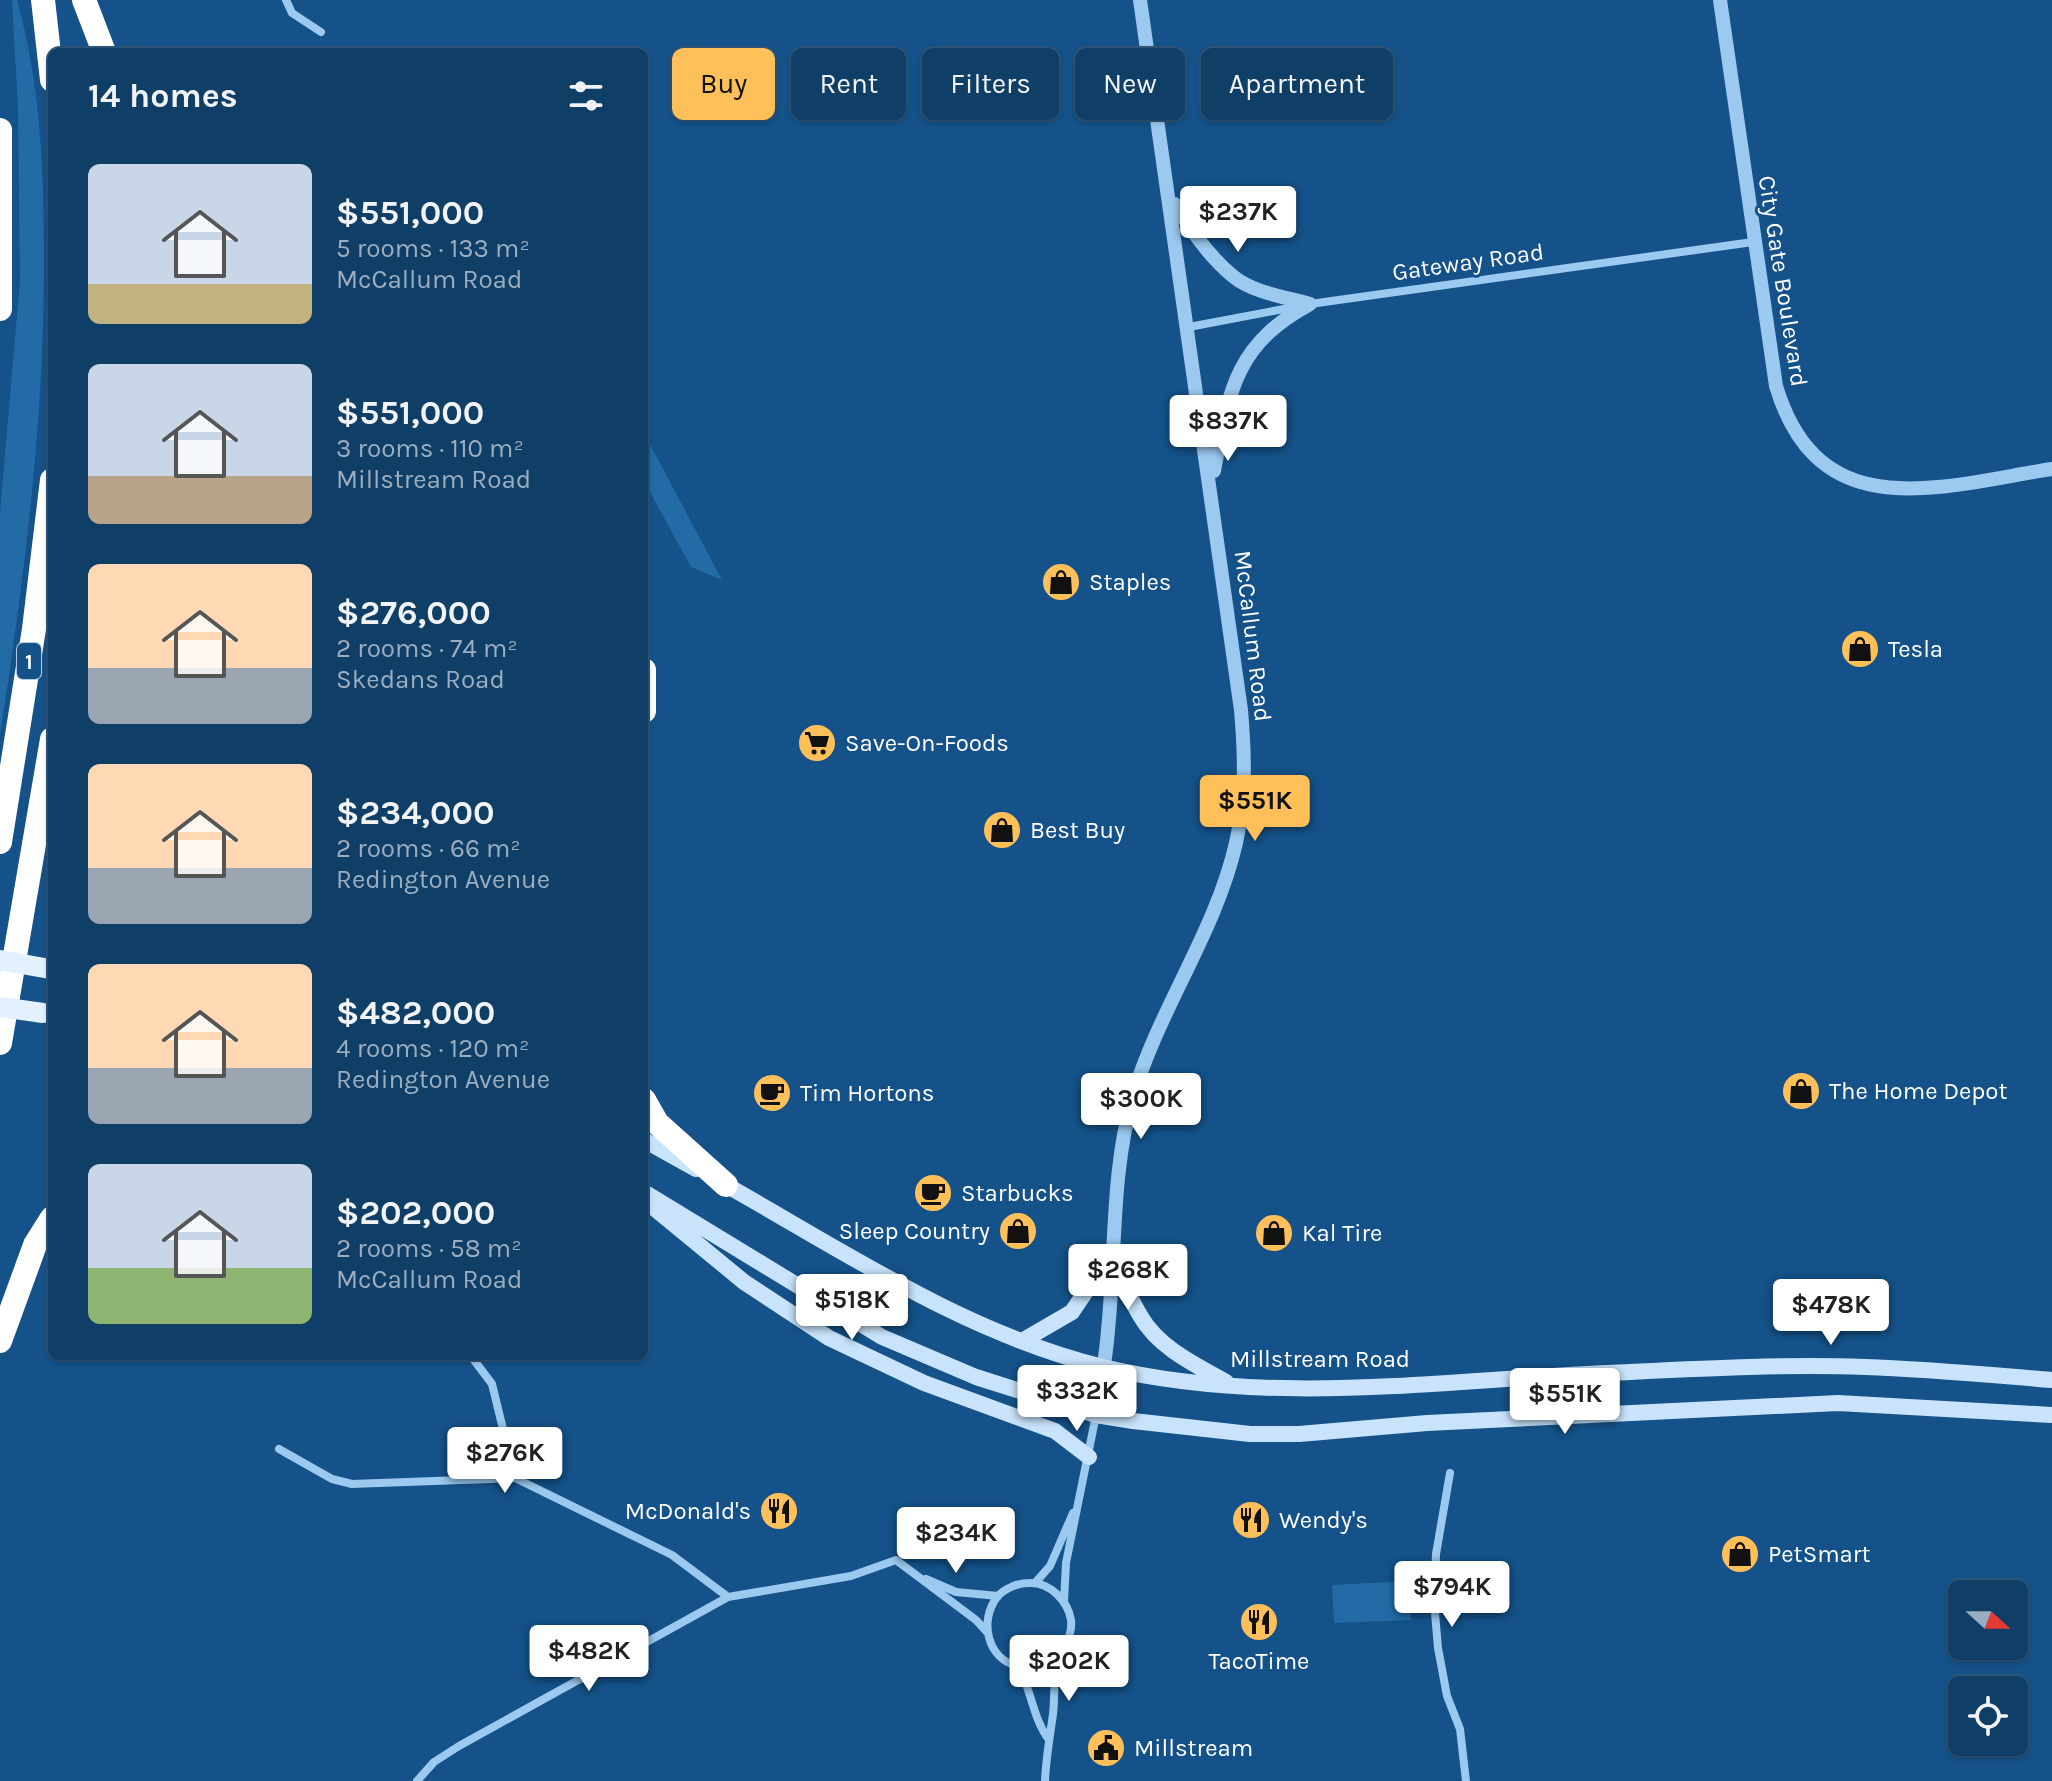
<!DOCTYPE html>
<html lang="en">
<head>
<meta charset="utf-8">
<style>
	:root { --surface:#0f3e67; --page:#1d4970; --text:#f1f3f6; --muted:#9baec0; --line:#2f577b; --accent:#ffbf59 }
	body { margin:0; font-family:Karla,sans-serif; background:var(--page); color:var(--text); height:100vh; display:flex; flex-direction:column; font-size:30px; white-space:nowrap }
	* { box-sizing:border-box; margin:0 }
	p { font-size:26px; color:var(--muted) }
	.icon { flex:none; width:44px; height:44px; fill:none; stroke:currentColor; stroke-width:2; stroke-linecap:round; stroke-linejoin:round }
	.map { position:relative; flex:1; overflow:hidden }
	.drawer { position:absolute; left:48px; top:48px; width:600px; height:1312px; display:flex; flex-direction:column; background:var(--surface); border-radius:12px; box-shadow:0 2px 6px #0004,0 0 0 2px var(--line) }
	.drawer>* { flex:none }
	.hud { position:absolute; left:672px; top:48px; width:760px; height:72px; display:flex; gap:16px }
	.needle { width:52px; rotate:111deg }
	.tools { position:absolute; left:1948px; top:1580px; display:grid; gap:16px }
	.tools a { display:grid; place-items:center; width:80px; height:80px; border-radius:12px; background:var(--surface); box-shadow:0 2px 6px #0004,0 0 0 2px var(--line); font-size:40px }
	.price { position:absolute; translate:-50% -68px; padding:0 18px; border-radius:8px; background:#fff; color:#222; font-size:26px; line-height:52px; filter:drop-shadow(0 2px 4px #0008) }
	.price::after { content:''; position:absolute; left:50%; top:48px; width:24px; height:18px; margin-left:-12px; background:inherit; clip-path:polygon(0 0,100% 0,50% 100%) }
	.price.active { background:var(--accent); color:#111 }
	ul { padding:0; list-style:none }
	li { display:flex; align-items:center; gap:24px; height:200px; padding:0 40px }
	li span { display:grid; place-items:center; flex:none; width:224px; height:160px; border-radius:12px; color:#555 }
	li>.icon { margin-inline-start:auto }
	span .icon { width:96px; height:96px; fill:#fffc; stroke-width:1 }
	li b { font-size:34px }
	h2 { display:flex; justify-content:space-between; align-items:center; height:96px; padding:0 40px; font-size:34px }
	.tag { padding:0 28px; border-radius:12px; background:var(--surface); box-shadow:0 2px 6px #0004,0 0 0 2px var(--line); font-size:28px; line-height:72px }
	.tag.active { background:var(--accent); color:#111 }
	.map>svg:first-child { display:block }
	.green { fill:#236ba7 }
	.lines { fill:none; stroke-linecap:round; stroke-linejoin:round }
	.minor { stroke:#9bc9ef; stroke-width:8 }
	.tertiary { stroke:#9bc9ef; stroke-width:14 }
	.secondary { stroke:#c8e3fb; stroke-width:16 }
	.motorway { stroke:#fff; stroke-width:24 }
	.primary-bridge { stroke:#e3f1ff; stroke-width:20 }
	.labels { text-anchor:middle; stroke-width:6; stroke-linejoin:round; paint-order:stroke }
	.shield { fill:#145289; stroke:#b8cbdc; stroke-width:2 }
	.shield-label { font-size:22px; font-weight:bold; fill:#fff }
	.street-label { font-size:24px; fill:#fff; stroke:#145289 }
	.poi-label { font-size:24px; fill:#fff; stroke:#145289; text-anchor:start }
</style>
</head>
<body>
<div class="map">
<svg width="2052" height="1781" viewBox="0 0 2052 1781">
	<rect width="100%" height="100%" fill="#145289"/>
	<path class="green" d="M12 0H17C40 82 44 167 44 252 45 415 25 574 0 735V513L20 281 18 108Z
		M644 433 722 580 691 567 644 481Z
		M1411 1581V1620L1334 1623 1332 1585Z"/>
	<g class="lines">
		<path class="minor" d="M286 0 292 13 321 32
			M1189 327 1310 304 1753 242
			M471 1356 492 1384 515 1478
			M279 1449 332 1479 352 1484 515 1478 672 1555 728 1597
			M1450 1473 1436 1554 1434 1601 1438 1648 1447 1696 1460 1729 1466 1781
			M926 1579 956 1592 998 1596
			M1035 1583 1050 1566 1073 1513
			M1064 1601 1066 1563 1096 1415
			M1019 1667C1031 1690 1033 1717 1047 1737
			M417 1781 434 1762 459 1746 728 1597 851 1576 896 1560 976 1620 987 1632
			M1045 1781C1046 1759 1049 1742 1052 1721 1056 1701 1052 1680 1058 1660 1063 1647 1073 1636 1071 1620 1068 1601 1050 1582 1029 1583 1018 1583 1005 1588 997 1597 979 1621 987 1658 1017 1666 1031 1670 1045 1665 1058 1660"/>
		<path class="tertiary" d="M1720 0 1776 386C1819 529 1941 486 2052 469
			M1175 204C1190 229 1210 258 1234 277 1254 293 1286 297 1310 304
			M1214 471C1229 392 1234 345 1310 304
			M1096 1415C1100 1387 1106 1359 1108 1330 1116 1251 1111 1173 1133 1096 1159 1009 1216 931 1236 843 1246 798 1245 756 1241 710L1140 0"/>
		<path class="secondary" d="M644 1140 696 1169
			M717 1180C841 1249 963 1333 1103 1367 1270 1407 1440 1380 1608 1373 1693 1369 1780 1364 1865 1367 1927 1369 1990 1375 2052 1380
			M644 1192 882 1337 976 1377 1096 1415 1133 1421 1250 1434H1299L1427 1423 1838 1403 2052 1415
			M648 1203 744 1282 829 1338 924 1383 1055 1431 1089 1457
			M1111 1254C1121 1275 1129 1298 1141 1317 1159 1348 1196 1365 1226 1382
			M1022 1341 1072 1312 1111 1254"/>
		<path class="motorway" d="M43 0 52 80
			M84 0 104 52
			M0 130V309
			M644 670V711
			M0 842 34 629 52 480
			M0 1043 52 739
			M644 1100 657 1123 726 1185
			M0 1341 35 1245 52 1218"/>
		<path class="primary-bridge" d="M0 960 50 969
			M0 1007 43 1013"/>
	</g>
	<defs>
		<symbol id="shop-disc" viewBox="-11 -11 22 22"><circle r="9.5" fill="#ffbf59" stroke="#145289"/><path d="M-5-2.5h2.3a2.7 3.5 0 0 1 5.4 0H5L5.5 6h-11ZM-1.5-2.5h3a1.5 2.3 0 0 0-3 0Z" fill="#111"/></symbol>
		<symbol id="supermarket-disc" viewBox="-11 -11 22 22"><circle r="9.5" fill="#ffbf59" stroke="#145289"/><path d="M-6-5.5h2.5l.6 2H6L4.5 2H-2.5L-4.4-4H-6ZM-1.5 3.2a1.3 1.3 0 1 0 .1 0ZM3 3.2a1.3 1.3 0 1 0 .1 0Z" fill="#111"/></symbol>
		<symbol id="cafe-disc" viewBox="-11 -11 22 22"><circle r="9.5" fill="#ffbf59" stroke="#145289"/><path d="M-5.5-4.5H6V0H3Q3 3.5 0 3.5H-2.5Q-5.5 3.5-5.5 0ZM3-3.2v2h1.7v-2ZM-6 4.5H4V6H-6Z" fill="#111"/></symbol>
		<symbol id="restaurant-disc" viewBox="-11 -11 22 22"><circle r="9.5" fill="#ffbf59" stroke="#145289"/><path d="M-5-6h1v4h1v-4h1v4h1v-4h1v5L-1.5 .5V6h-2V.5L-5-1ZM5-6V6H3V1.5H1.5Q1.5-4 5-6Z" fill="#111"/></symbol>
		<symbol id="civic-disc" viewBox="-11 -11 22 22"><circle r="9.5" fill="#ffbf59" stroke="#145289"/><path d="M-.6-6.5H3V-4.5H.6V-3L4-1V1h2V6H-6V1h2V-1L-.6-3ZM-1.2 2.5V6h2.4V2.5Z" fill="#111"/></symbol>
	</defs>
	<g fill-rule="evenodd">
		<use href="#shop-disc" x="1039" y="560" width="44" height="44"/>
		<use href="#shop-disc" x="1838" y="627" width="44" height="44"/>
		<use href="#supermarket-disc" x="795" y="721" width="44" height="44"/>
		<use href="#shop-disc" x="980" y="808" width="44" height="44"/>
		<use href="#shop-disc" x="1779" y="1069" width="44" height="44"/>
		<use href="#cafe-disc" x="750" y="1071" width="44" height="44"/>
		<use href="#cafe-disc" x="911" y="1171" width="44" height="44"/>
		<use href="#shop-disc" x="996" y="1209" width="44" height="44"/>
		<use href="#shop-disc" x="1252" y="1211" width="44" height="44"/>
		<use href="#restaurant-disc" x="757" y="1489" width="44" height="44"/>
		<use href="#restaurant-disc" x="1229" y="1498" width="44" height="44"/>
		<use href="#shop-disc" x="1718" y="1532" width="44" height="44"/>
		<use href="#restaurant-disc" x="1237" y="1600" width="44" height="44"/>
		<use href="#civic-disc" x="1084" y="1726" width="44" height="44"/>
	</g>
	<g class="labels">
		<rect class="shield" x="17" y="643" width="24" height="36" rx="6"/>
		<g class="shield-label">
			<text x="29" y="669">1</text>
		</g>
		<g class="street-label">
			<text transform="translate(1468 262) rotate(-8)" y="8">Gateway Road</text>
			<text transform="translate(1783 281) rotate(81)" y="8">City Gate Boulevard</text>
			<text transform="translate(1253 636) rotate(83)" y="8">McCallum Road</text>
			<text x="1320" y="1367">Millstream Road</text>
		</g>
		<g class="poi-label">
			<text x="1089" y="590">Staples</text>
			<text x="1888" y="657">Tesla</text>
			<text x="845" y="751">Save-On-Foods</text>
			<text x="1030" y="838">Best Buy</text>
			<text x="1829" y="1099">The Home Depot</text>
			<text x="800" y="1101">Tim Hortons</text>
			<text x="961" y="1201">Starbucks</text>
			<text x="990" y="1239" text-anchor="end">Sleep Country</text>
			<text x="1302" y="1241">Kal Tire</text>
			<text x="751" y="1519" text-anchor="end">McDonald's</text>
			<text x="1279" y="1528">Wendy's</text>
			<text x="1768" y="1562">PetSmart</text>
			<text x="1259" y="1669" text-anchor="middle">TacoTime</text>
			<text x="1134" y="1756">Millstream</text>
		</g>
	</g>
</svg>
<div class="tools">
<a><svg class="needle" viewBox="-14 -14 28 28"><path d="M0-13l5 13h-10z" fill="#e53935"/><path d="M0 13l5-13h-10z" fill="#9baec0"/></svg></a>
<a><svg class="icon" aria-label="locate" viewBox="0 0 24 24"><circle cx="12" cy="12" r="6"/><path d="M12 2v4M12 18v4M2 12h4M18 12h4"/></svg></a>
</div>
<b class="price" style="left:1238px;top:254px">$237K</b>
<b class="price" style="left:1228px;top:463px">$837K</b>
<b class="price active" style="left:1255px;top:843px">$551K</b>
<b class="price" style="left:1141px;top:1141px">$300K</b>
<b class="price" style="left:1128px;top:1312px">$268K</b>
<b class="price" style="left:852px;top:1342px">$518K</b>
<b class="price" style="left:1831px;top:1347px">$478K</b>
<b class="price" style="left:1077px;top:1433px">$332K</b>
<b class="price" style="left:1565px;top:1436px">$551K</b>
<b class="price" style="left:505px;top:1495px">$276K</b>
<b class="price" style="left:956px;top:1575px">$234K</b>
<b class="price" style="left:1452px;top:1629px">$794K</b>
<b class="price" style="left:589px;top:1693px">$482K</b>
<b class="price" style="left:1069px;top:1703px">$202K</b>
<div class="hud">
<a class="tag active">Buy</a>
<a class="tag">Rent</a>
<a class="tag">Filters</a>
<a class="tag">New</a>
<a class="tag">Apartment</a>
</div>
<section class="drawer">
<h2>14 homes<svg class="icon" aria-label="filters" viewBox="0 0 24 24"><path d="M4 7h16M4 17h16"/><circle cx="9" cy="7" r="2"/><circle cx="15" cy="17" r="2"/></svg></h2>
<ul>
<li><span style="background:linear-gradient(#c9d6e8 75%,#c2b280 0)"><svg class="icon" aria-label="home" viewBox="0 0 24 24"><path d="M3 11l9-7 9 7M6 9v11h12V9"/></svg></span><div><b>$551,000</b><p>5 rooms · 133 m²</p><p>McCallum Road</p></div></li>
<li><span style="background:linear-gradient(#c9d6e8 70%,#b9a48a 0)"><svg class="icon" aria-label="home" viewBox="0 0 24 24"><path d="M3 11l9-7 9 7M6 9v11h12V9"/></svg></span><div><b>$551,000</b><p>3 rooms · 110 m²</p><p>Millstream Road</p></div></li>
<li><span style="background:linear-gradient(#ffd9b3 65%,#9aa5b1 0)"><svg class="icon" aria-label="home" viewBox="0 0 24 24"><path d="M3 11l9-7 9 7M6 9v11h12V9"/></svg></span><div><b>$276,000</b><p>2 rooms · 74 m²</p><p>Skedans Road</p></div></li>
<li><span style="background:linear-gradient(#ffd9b3 65%,#9aa5b1 0)"><svg class="icon" aria-label="home" viewBox="0 0 24 24"><path d="M3 11l9-7 9 7M6 9v11h12V9"/></svg></span><div><b>$234,000</b><p>2 rooms · 66 m²</p><p>Redington Avenue</p></div></li>
<li><span style="background:linear-gradient(#ffd9b3 65%,#9aa5b1 0)"><svg class="icon" aria-label="home" viewBox="0 0 24 24"><path d="M3 11l9-7 9 7M6 9v11h12V9"/></svg></span><div><b>$482,000</b><p>4 rooms · 120 m²</p><p>Redington Avenue</p></div></li>
<li><span style="background:linear-gradient(#c9d6e8 65%,#8fb573 0)"><svg class="icon" aria-label="home" viewBox="0 0 24 24"><path d="M3 11l9-7 9 7M6 9v11h12V9"/></svg></span><div><b>$202,000</b><p>2 rooms · 58 m²</p><p>McCallum Road</p></div></li>
</ul>
</section>
</div>
</body>
</html>
